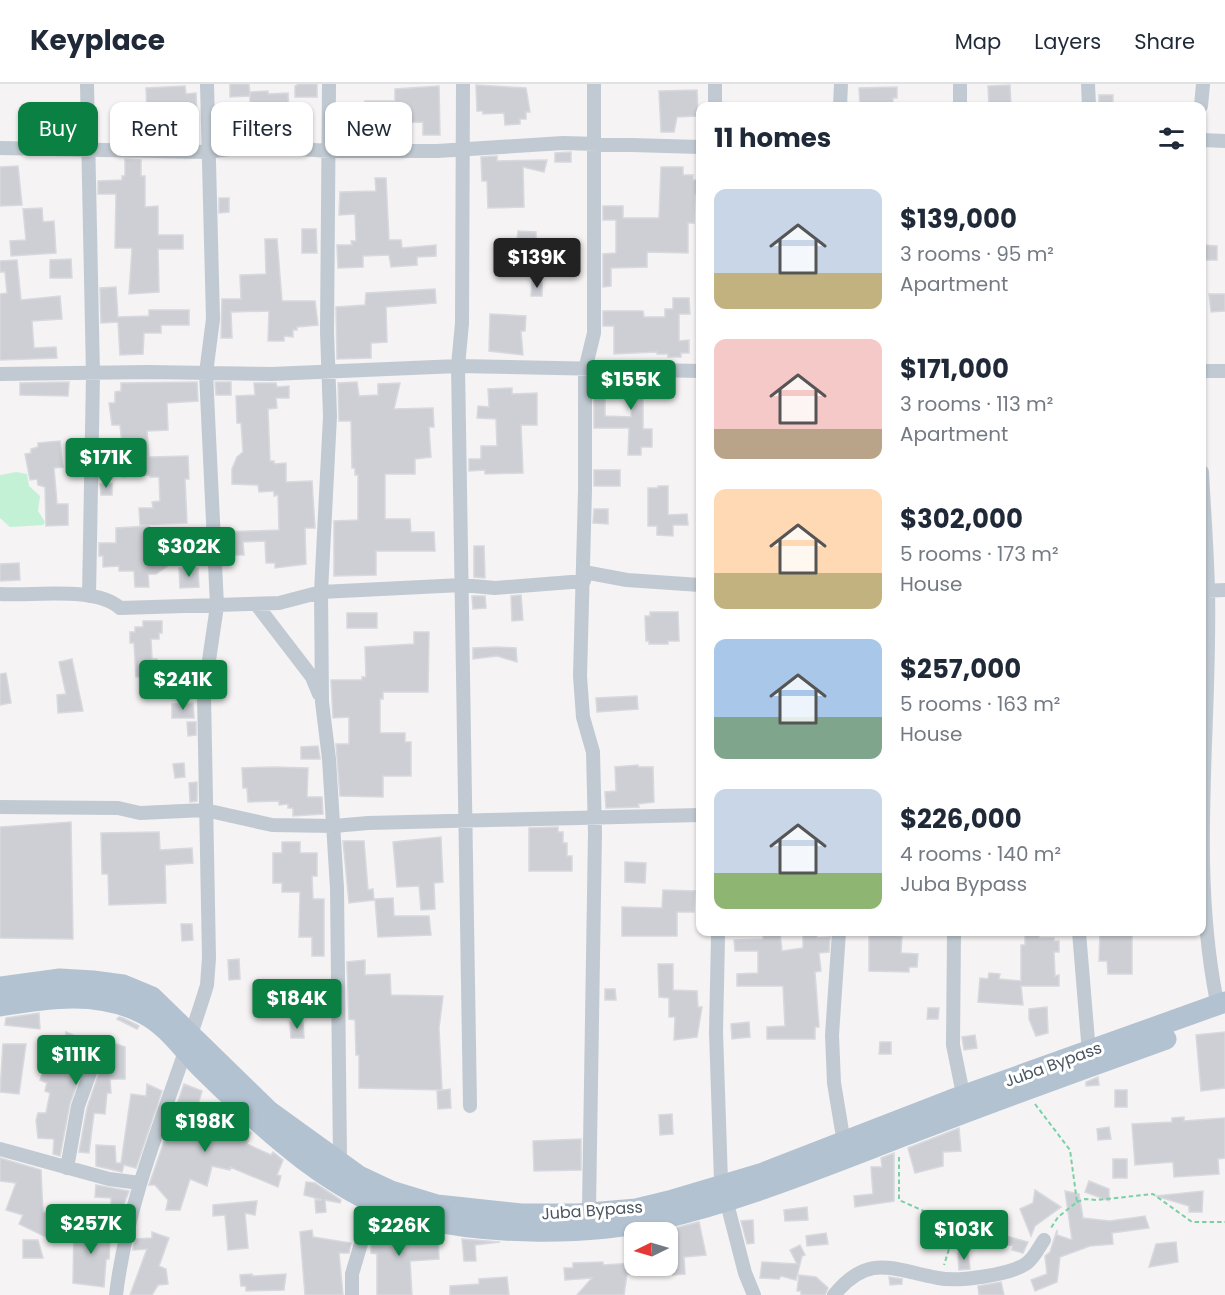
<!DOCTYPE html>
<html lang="en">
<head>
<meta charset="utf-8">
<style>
	:root { --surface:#fff; --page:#f2f2f3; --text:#1f2937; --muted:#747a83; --line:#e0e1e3; --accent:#0b8043 }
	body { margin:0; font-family:Poppins,sans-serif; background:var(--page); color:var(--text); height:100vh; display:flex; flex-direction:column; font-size:22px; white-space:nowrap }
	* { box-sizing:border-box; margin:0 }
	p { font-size:20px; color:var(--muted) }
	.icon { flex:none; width:33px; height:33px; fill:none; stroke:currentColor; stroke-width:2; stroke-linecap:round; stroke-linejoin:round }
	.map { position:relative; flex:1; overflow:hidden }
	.drawer { position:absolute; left:696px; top:18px; width:510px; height:834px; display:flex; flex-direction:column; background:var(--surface); border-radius:12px; box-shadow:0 2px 4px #0004 }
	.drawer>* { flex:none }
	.top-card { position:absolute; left:18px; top:18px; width:570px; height:54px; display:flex; gap:12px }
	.needle { width:39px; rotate:265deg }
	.fabs { position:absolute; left:624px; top:1138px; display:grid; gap:12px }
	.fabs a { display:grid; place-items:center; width:54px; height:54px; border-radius:12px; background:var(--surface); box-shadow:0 2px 4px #0004; font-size:30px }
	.price { position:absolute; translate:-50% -51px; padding:0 14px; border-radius:6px; background:var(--accent); color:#fff; font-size:20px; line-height:39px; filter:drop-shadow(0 2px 3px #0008) }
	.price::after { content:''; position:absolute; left:50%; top:36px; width:18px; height:14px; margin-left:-9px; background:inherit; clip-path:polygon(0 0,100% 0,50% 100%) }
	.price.selected { background:#222; color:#fff }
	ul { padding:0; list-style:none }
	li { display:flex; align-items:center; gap:18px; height:150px; padding:0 18px }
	li span { display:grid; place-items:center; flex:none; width:168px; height:120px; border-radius:12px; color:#555 }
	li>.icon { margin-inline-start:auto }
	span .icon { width:72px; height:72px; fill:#fffc; stroke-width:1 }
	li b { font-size:26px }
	h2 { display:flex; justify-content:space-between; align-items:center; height:72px; padding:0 18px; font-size:26px }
	.pill { padding:0 21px; border-radius:12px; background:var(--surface); box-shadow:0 2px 4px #0004; font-size:21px; line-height:54px }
	.pill.selected { background:var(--accent); color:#fff }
	header { display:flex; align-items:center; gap:36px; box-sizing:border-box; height:84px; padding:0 30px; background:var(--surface); border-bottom:2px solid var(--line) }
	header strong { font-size:28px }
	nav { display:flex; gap:33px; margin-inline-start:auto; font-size:21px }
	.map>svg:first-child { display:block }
	.green { fill:#c3f1d5 }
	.building { fill:#cdcfd5; stroke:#d7d9de; stroke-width:1.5 }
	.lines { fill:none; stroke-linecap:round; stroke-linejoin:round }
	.path { stroke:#7ad0a6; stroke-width:2; stroke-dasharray:4.5 3; stroke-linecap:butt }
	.street { stroke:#c1cad2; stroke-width:14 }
	.primary { stroke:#b3c2d1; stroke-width:21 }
	.labels { text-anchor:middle; stroke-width:6; stroke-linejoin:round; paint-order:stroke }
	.street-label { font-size:16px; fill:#4a5661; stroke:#fff }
</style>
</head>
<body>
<header>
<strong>Keyplace</strong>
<nav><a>Map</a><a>Layers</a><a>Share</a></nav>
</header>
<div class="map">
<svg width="1225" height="1211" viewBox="0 0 1225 1211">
	<rect width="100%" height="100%" fill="#f5f3f3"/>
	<path class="green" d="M16 388 27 390 29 402 40 412 38 427 45 438 43 441 10 443 0 434V391Z"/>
	<path class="building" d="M230 0H249L250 12 230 13Z
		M299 0H317V13H295V2Z
		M476 1 526 4 530 28H526V35H520V40L505 41 504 29 483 30V27H477Z
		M1010 1 1011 22H989L988 2Z
		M185 2 186 10 196 9 198 54 148 50 146 4Z
		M439 2 440 51H423V38L388 39V42L365 43 361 22H365V17H395V5Z
		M897 3V14H893V22H860L859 4Z
		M697 6 698 32 677 33 674 48H661L659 7Z
		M268 7V10L288 9 289 32 260 34 259 19H250V8Z
		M1099 11H1113V22H1099Z
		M22 21H45V44H22Z
		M240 40H266V51H240Z
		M571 68V78H555V69Z
		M497 72V77L547 76 544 88 523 83 524 123 488 124 487 97H482L481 73Z
		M125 75 141 76V92H145V123L158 122V151H183V165H158L159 208 129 210 132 164H115L116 110H98V97L122 96V92H125Z
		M18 82 22 121 0 122V83Z
		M661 83H683V91H693V96H700V110H695L694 139H688V169L647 168V183L611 184V202L603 203V170L616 169V136H603V122H623V134H659Z
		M375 94H386L389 156H401L402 164 436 161V172L417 173V181L391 183 389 171 363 172V183L338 184 337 161H352L351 157H356L355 130 339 131 340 108 376 107Z
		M219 114H229V128L219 129Z
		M42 124 43 138 54 137 56 169 11 172 10 157 26 156 23 125Z
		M302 145H316L317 169H302Z
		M518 147 536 148V159L517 157Z
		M265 155H277L282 217H315L318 241 297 243V246H293V253L284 252V257H268L269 227 231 228 232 254H221L222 215H241L240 191 266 190Z
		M1205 161 1217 162V176H1205Z
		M71 175 72 194H50V176Z
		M17 176 21 216 60 212 62 235 32 237 34 264 56 263 57 274 0 276V210L7 209 5 188H0V177Z
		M532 197H542V212H531Z
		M116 203 118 233 149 232V226H189V241H161V249H144L143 270 120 271 118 238 101 239 100 204Z
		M435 205 436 219 386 223 387 258 371 259V274L337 275 336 223 365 221 366 209Z
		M1209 210H1225V227L1211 228Z
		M673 214H689L690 230H679V257L689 256V269H681V273H668V270H657V268L614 270V242H603V227H643L644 233H665V225H673Z
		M490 230 526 232 525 247H521L523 271 489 267Z
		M617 295 669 296V308H662V314L643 313V345H652V363H641V371H628L629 344H594V305H605V332L631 333 632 307H617Z
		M69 298 68 312 20 311V299Z
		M197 298 198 317 167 319 168 346 147 347 149 373 188 372 189 395H185L187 439 140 441 139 424H153L152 418 160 417 159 393H150V391L122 393 121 373 113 374 112 362 122 361 120 341H112L109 319H115V308L121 307V299Z
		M215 298H231V311H216Z
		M357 298 359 312 378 311V300L400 299 394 325 433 324 434 343H429L431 373 415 375V390H385V435H410L411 448H434L435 467H376V491L334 492V437L358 436V391H355V384H352L351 337H339L338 299Z
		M254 299H276L277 303 289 302V314H276L277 324 268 325 270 377H274V380L286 379V398L312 397 315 444H305L306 480 275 484V479H266L265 457 243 458 244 471H224L222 448 279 446 278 411 274 412V407L259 408 258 401 232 400V385L237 373 243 368 241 339H237L236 312 255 311Z
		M512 304V310L537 309V341H521L523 389 485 390V386L469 387V375H481V362H497L496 335 477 334 478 322 489 323 488 305Z
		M60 357 63 383 54 384 57 420H68V441L46 442 45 403 38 401 37 395 30 396 25 370 31 369V365L38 363V359Z
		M594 386H620V402H594Z
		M112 399V411H101L100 400Z
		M658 402H668V431L687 430 688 441H673V452L657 451V442H648V404H658Z
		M594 425H608V440L593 439Z
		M149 442 150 463 199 461 156 490H148L149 503H135L134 487H119V482L103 483V472H99V459H116V444Z
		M474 462H484L485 494 474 493Z
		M19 479 20 496 0 497V480Z
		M179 484H198L199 503 180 504Z
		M521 511 523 536 512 537 511 512Z
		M472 512H485L486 524 473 525Z
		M650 528H678L679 557H668V560H649V557H646L645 532H650Z
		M347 529H377V544H347Z
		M143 537H162V549H159V555H151L152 575H157L158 592 136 593 134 559H130V548H135V543H143Z
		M414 548H429L428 608H383V615H380V649H405V658H411V692H383V713L340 712 336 660H349V633L333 634 331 596H362V593H366L365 563 414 560Z
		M496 563 516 564 517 578 497 572 473 575V564Z
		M72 575 83 627 58 629 57 611 66 610 59 578Z
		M6 589 11 619 0 621V590Z
		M637 612 638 625 597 628 596 614Z
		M193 619 194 634H172V620Z
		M187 638H196V651L188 652Z
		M318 662 320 675H301V663Z
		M184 679 185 693 175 694 173 680Z
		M638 681V683H653L654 718 638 720 639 723 606 724 605 708 616 707 615 683Z
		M273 683 308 684 307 713H322L323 730 293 732V724H288V720L279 721V717L248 718 247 704H243L242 684Z
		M197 698V717L190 718 189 699Z
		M71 738 73 855 0 854V743Z
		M558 743V748H563V759H567V772H572V787H529V744Z
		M159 748 160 766 192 764 193 779 165 781 166 819 109 821 108 790H102L101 749Z
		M441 753 443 798 434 799 435 825 421 826 419 802 397 803 393 758Z
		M343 757H364L368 806 373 805 374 816 349 819Z
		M282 758H300V769H317V792H312L313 815H324V872H312V853H299L300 808H282V799H273V769H282Z
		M625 778 646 779 645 799 625 798Z
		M663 806 695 807 694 828H677V852H622V823L662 824Z
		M393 814 394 832H429L431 851 378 853 375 815Z
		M181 840H192L193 856 182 857Z
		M763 848H780L782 867 803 864V848H817V854L830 853 829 868 819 869 821 887 815 888 819 943H815V955H767V943L785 942 783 902H737V890L758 889V867H735L734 856 763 855Z
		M869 848H892V851L902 852 901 869 918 870 917 883H909V888L869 887Z
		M1025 848H1039V854H1054V857H1059V868H1054L1055 892 1059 891V902H1021L1023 921 978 918 980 894 988 895 989 889 1000 890 999 895 1021 897V861H1025Z
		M1100 848H1132V890H1108L1107 877H1099Z
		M239 875 240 895 229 896 228 876Z
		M365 876V891L390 890 391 911 443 912 439 944 442 1006 359 1004V971H356L355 936 349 935 347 878Z
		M658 880H673V906L697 907 698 923H702L697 953 674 956 675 933H669V914L659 913Z
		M605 905H615L616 916H605Z
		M1047 923 1048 949 1036 952 1029 935V925Z
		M928 924H939L938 935H927Z
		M39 929 40 945 5 941 6 934Z
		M119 933 123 934 139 942 137 945 117 935Z
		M303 937 304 954H291L290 938Z
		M749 938 750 953 732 955 731 940Z
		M66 948 95 961 97 953 125 963V995H110L111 1009H107L105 1030 94 1029 89 1069 79 1068 87 1024 99 989 110 977 108 972 101 968 86 976 70 1019 60 1072 53 1070 54 1055 38 1054 36 1036 38 1029H46L50 1009 45 1007 47 999 40 996 52 959H65Z
		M1225 948V1004L1201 1007 1196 951Z
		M975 951 977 964 964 966 962 953Z
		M880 958H891V970H879Z
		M3 960H26L19 1010 0 1008Z
		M1098 993 1099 1001 1086 1002V998Z
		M147 1000 162 1007 136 1084 124 1081 122 1088 96 1082V1061L115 1062 116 1079H121L131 1010 146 1012Z
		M184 1000 202 1007 195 1031 205 1034 202 1043H244L251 1049 247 1060 271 1071 273 1068 283 1076 277 1091 281 1092 278 1103 230 1083V1086L212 1082 207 1102 190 1095 180 1126H166L168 1116 155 1101H149Z
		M450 1005 451 1024 438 1025 437 1007Z
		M1115 1006H1127V1023H1115Z
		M672 1030 673 1050 660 1051 659 1031Z
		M1184 1033V1037L1225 1034V1074L1218 1075 1219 1090 1174 1093 1173 1078 1135 1081 1132 1040 1172 1038V1034Z
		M1109 1043 1111 1055 1098 1056 1097 1045Z
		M959 1044 961 1067 943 1068V1082L915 1089 908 1064Z
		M581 1055V1086L534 1087 533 1057Z
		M894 1069V1117L855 1123 854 1112 873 1110 871 1083H882L881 1074Z
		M0 1074 41 1086 43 1128 57 1130 52 1156 19 1140 23 1131 6 1126 16 1099 0 1097Z
		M1113 1075H1127V1094H1113Z
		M1089 1097 1109 1105V1117L1085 1108Z
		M306 1098 315 1099 341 1116 340 1119 325 1116 326 1128 316 1129 315 1116H322L304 1111Z
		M96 1101 129 1107 122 1125 111 1124V1114L95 1113Z
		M1035 1106 1061 1123 1035 1142 1031 1152 1020 1125 1033 1119Z
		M1065 1107 1079 1110 1083 1134 1110 1137 1145 1132 1149 1144 1112 1149 1113 1160 1090 1162 1060 1173 1057 1198 1035 1207 1031 1196 1047 1190 1045 1172 1050 1168 1057 1146V1151L1072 1156Z
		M1203 1107 1202 1128H1189V1122L1156 1112Z
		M257 1117 255 1131 245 1129 248 1164 228 1166 225 1131 213 1132V1121Z
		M807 1123 808 1136 785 1137 784 1126Z
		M968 1127V1138L952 1139V1128Z
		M378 1134 392 1139 393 1142 403 1143 402 1154 427 1155 426 1152H438L439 1175 410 1177 412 1211H377V1170L371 1169V1157Z
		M753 1136 754 1159 747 1160 741 1137Z
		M699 1138 706 1171 684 1173 685 1190 673 1191 668 1149H655Z
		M99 1140 111 1141 109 1175H106L104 1203 73 1199 74 1143 99 1144Z
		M312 1146 313 1153 351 1159 349 1169H339L343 1211H305L300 1148Z
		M152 1148 169 1154 159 1182 166 1185 168 1200 158 1201 152 1211H130L147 1165 133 1166 135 1155 152 1154Z
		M826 1149 828 1160 807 1162 806 1152Z
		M995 1149 1028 1158 1023 1169 1012 1166 1013 1161 996 1162Z
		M462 1155 475 1156 500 1158 475 1161 476 1177H464Z
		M23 1156H38L43 1174H23Z
		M1176 1158 1178 1178 1149 1183 1156 1160Z
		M800 1161 805 1171 802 1172 796 1196 781 1192 779 1195 760 1194 762 1178 797 1180 790 1166Z
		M968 1168 970 1185 959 1186 958 1169Z
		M603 1178V1181L634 1179V1190H627L624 1211H577L592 1194 565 1196 564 1184H573V1179Z
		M252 1190V1192L286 1190 284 1206 246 1207V1202H241L240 1191Z
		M799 1191 816 1193 828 1204 825 1211H801V1207H797Z
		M507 1193 509 1211H450V1202L479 1200V1195Z
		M889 1193 902 1195V1200L890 1201Z
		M1001 1198 1004 1211H979L978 1202Z"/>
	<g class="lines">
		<path class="path" d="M1035 1020 1070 1066 1077 1118 1058 1133 1051 1144
			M899 1073V1116L937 1133 950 1162 944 1181
			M1077 1118 1085 1115 1097 1116 1153 1110 1192 1138H1225"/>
		<path class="street" d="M87 0 93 291 89 512
			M329 0 327 248 330 332 321 508 322 618 329 675 337 804 340 1075
			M463 0 462 239 458 282 470 1022
			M1088 0 1089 22
			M715 22V0
			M840 22 841 0
			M960 22V0
			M1201 22 1203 0
			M1202 56 1225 57
			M0 64 207 68 250 62 330 67H437L563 59 700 63
			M1202 287H1225
			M0 290 148 288 271 290 458 282 700 287
			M1202 388C1204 427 1207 466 1208 506 1211 642 1190 779 1216 913
			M584 488 627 496 700 501
			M1202 507 1225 506
			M0 510C33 512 96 502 120 524L279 519 321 508 462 501 495 504 584 497
			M256 520 312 593 319 610
			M0 723 118 724 140 729 205 726 272 741 334 742 368 739 700 731
			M839 848 832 951 834 999 842 1047
			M954 848 953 961 962 1005
			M1079 848 1088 957
			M718 853 716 948 721 1097
			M0 1065 109 1095 140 1099
			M67 1084 78 1022 92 983 101 977
			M589 1124 595 748 593 668 583 633 580 592 585 407V286L594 249V0
			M729 1127 745 1189 754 1211
			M116 1211C129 1103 176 1004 207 901L209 874 204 610 217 522 206 289 213 235 207 0
			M352 1211V1190L373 1119
			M834 1211C869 1168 893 1186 938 1194 958 1198 1011 1191 1027 1179 1034 1174 1039 1163 1044 1156"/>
		<path class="primary" d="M0 903 60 895 93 897 123 901 152 913 269 1027 359 1092 391 1107 437 1121 521 1130H578L636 1125 669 1117 763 1089 951 1016 1225 918
			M0 922C48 914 99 906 144 930 168 942 185 969 204 987 261 1043 338 1116 418 1134 491 1151 587 1152 660 1135 747 1115 830 1080 914 1048 998 1016 1082 985 1166 955"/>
	</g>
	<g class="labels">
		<g class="street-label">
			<text transform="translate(1053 980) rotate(-20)" y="6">Juba Bypass</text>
			<text transform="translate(592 1126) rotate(-4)" y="6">Juba Bypass</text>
		</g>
	</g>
</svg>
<div class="fabs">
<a><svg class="needle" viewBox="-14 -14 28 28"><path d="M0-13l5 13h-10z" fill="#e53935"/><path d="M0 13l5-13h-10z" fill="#747a83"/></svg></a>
</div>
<b class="price selected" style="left:537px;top:205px">$139K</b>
<b class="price" style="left:631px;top:327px">$155K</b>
<b class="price" style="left:106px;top:405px">$171K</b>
<b class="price" style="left:189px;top:494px">$302K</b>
<b class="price" style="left:183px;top:627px">$241K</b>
<b class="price" style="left:297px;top:946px">$184K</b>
<b class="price" style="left:76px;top:1002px">$111K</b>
<b class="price" style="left:205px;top:1069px">$198K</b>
<b class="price" style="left:91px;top:1171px">$257K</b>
<b class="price" style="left:399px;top:1173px">$226K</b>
<b class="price" style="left:964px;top:1177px">$103K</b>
<div class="top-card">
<a class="pill selected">Buy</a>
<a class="pill">Rent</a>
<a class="pill">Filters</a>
<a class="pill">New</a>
</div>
<section class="drawer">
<h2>11 homes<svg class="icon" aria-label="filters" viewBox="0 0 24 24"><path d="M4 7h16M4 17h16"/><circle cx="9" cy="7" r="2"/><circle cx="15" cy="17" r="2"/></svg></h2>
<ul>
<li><span style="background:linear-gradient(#c9d6e8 70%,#c2b280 0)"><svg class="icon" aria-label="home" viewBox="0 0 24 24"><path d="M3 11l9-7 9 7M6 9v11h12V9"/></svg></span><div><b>$139,000</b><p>3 rooms · 95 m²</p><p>Apartment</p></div></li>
<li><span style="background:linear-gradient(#f6c9c9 75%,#b9a48a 0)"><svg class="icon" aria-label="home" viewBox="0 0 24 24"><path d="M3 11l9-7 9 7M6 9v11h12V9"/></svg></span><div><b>$171,000</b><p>3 rooms · 113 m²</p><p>Apartment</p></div></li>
<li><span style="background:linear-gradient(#ffd9b3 70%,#c2b280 0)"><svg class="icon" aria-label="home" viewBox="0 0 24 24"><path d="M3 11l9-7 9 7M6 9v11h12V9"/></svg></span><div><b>$302,000</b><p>5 rooms · 173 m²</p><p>House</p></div></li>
<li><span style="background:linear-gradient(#a9c7e8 65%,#7fa58c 0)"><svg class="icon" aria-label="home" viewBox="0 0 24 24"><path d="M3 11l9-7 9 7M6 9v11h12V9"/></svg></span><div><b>$257,000</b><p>5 rooms · 163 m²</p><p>House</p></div></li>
<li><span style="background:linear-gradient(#c9d6e8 70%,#8fb573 0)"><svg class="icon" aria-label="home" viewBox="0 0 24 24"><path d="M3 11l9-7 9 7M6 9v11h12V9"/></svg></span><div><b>$226,000</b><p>4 rooms · 140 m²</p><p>Juba Bypass</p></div></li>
</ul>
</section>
</div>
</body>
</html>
